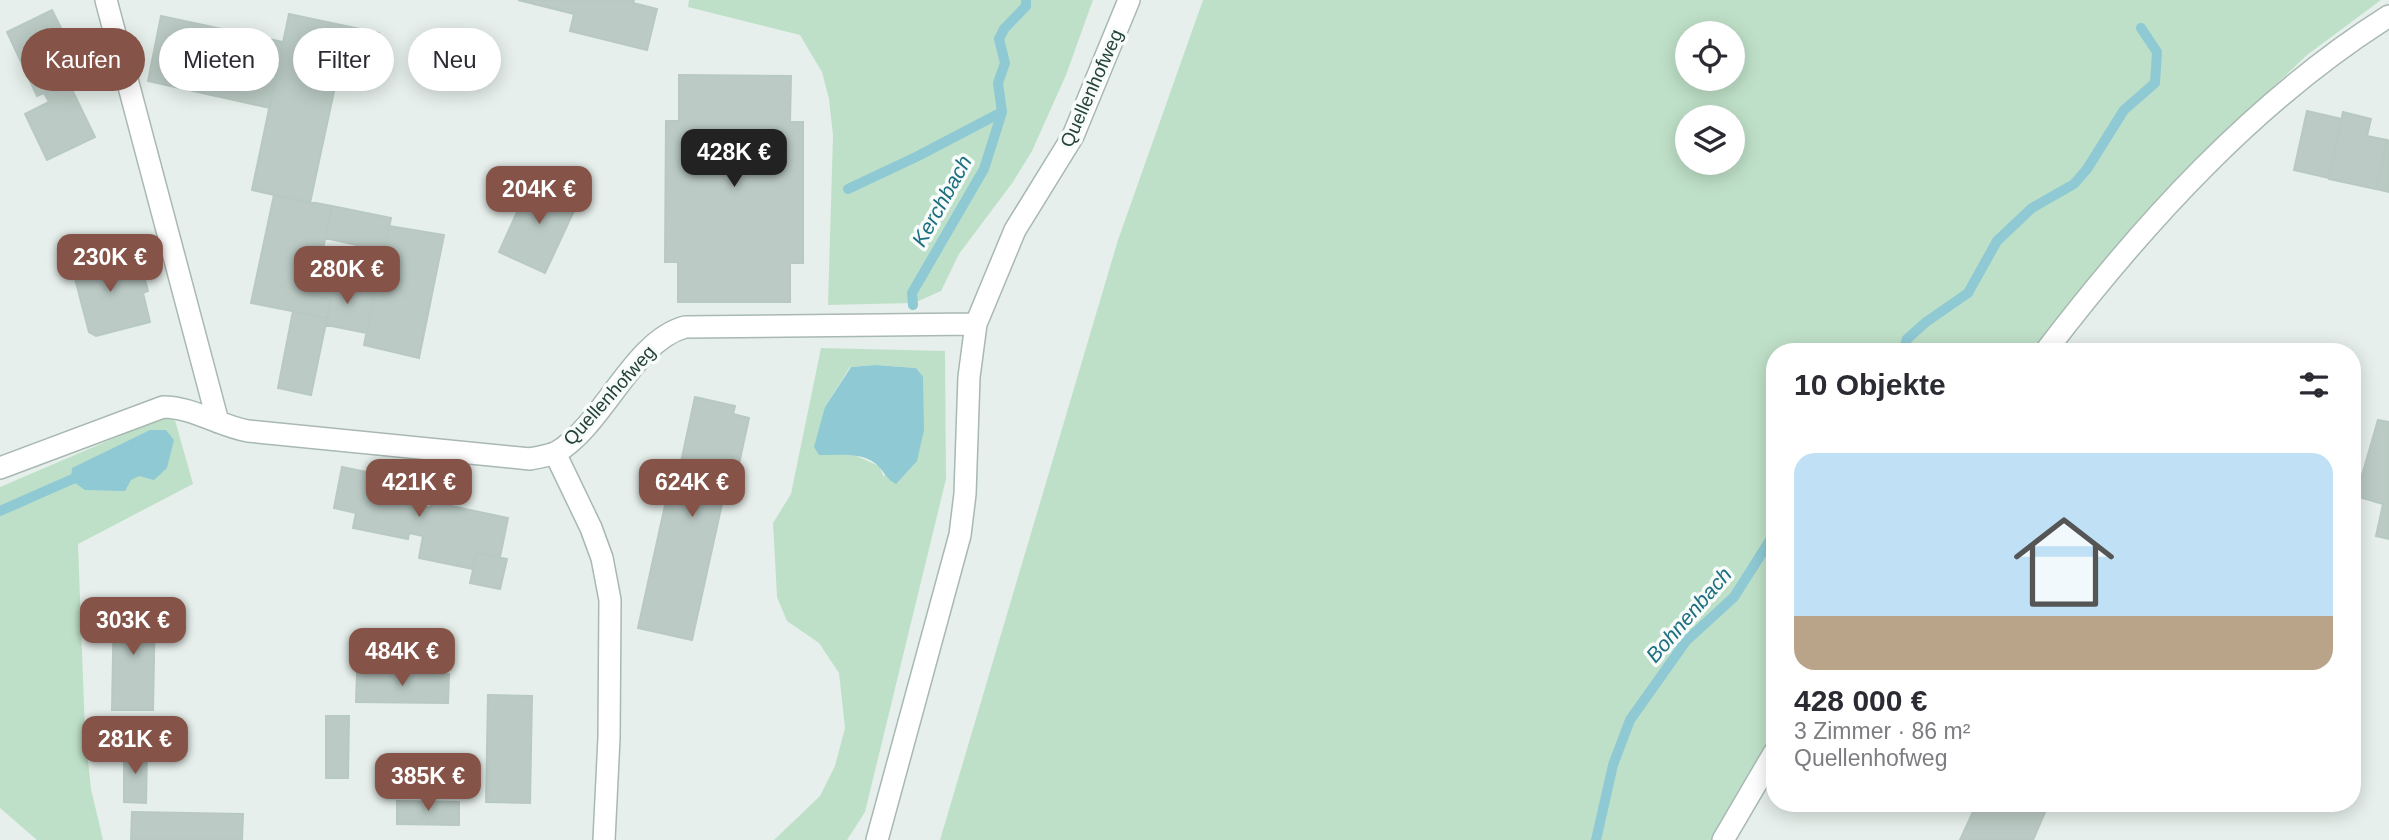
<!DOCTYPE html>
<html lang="de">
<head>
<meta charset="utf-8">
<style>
	:root { --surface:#fff; --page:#f2f2f3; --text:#2b2b33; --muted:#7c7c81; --accent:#855347 }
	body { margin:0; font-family:Arial,sans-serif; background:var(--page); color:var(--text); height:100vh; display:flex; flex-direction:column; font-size:26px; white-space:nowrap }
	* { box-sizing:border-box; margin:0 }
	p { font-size:23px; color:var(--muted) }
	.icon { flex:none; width:38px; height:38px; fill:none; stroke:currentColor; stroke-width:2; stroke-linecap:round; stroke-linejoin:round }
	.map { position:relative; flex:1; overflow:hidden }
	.sheet { position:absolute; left:1766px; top:343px; width:595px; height:469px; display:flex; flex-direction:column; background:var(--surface); border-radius:28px; box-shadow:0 4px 18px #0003 }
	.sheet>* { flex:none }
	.banner { position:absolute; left:21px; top:28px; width:665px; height:63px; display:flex; gap:14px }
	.controls { position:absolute; left:1675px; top:21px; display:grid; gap:14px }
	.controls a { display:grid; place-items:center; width:70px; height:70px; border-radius:50%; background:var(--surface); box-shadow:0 4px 18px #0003; font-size:35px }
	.price { position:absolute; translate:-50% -60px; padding:0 16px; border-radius:14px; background:var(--accent); color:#fff; font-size:23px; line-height:46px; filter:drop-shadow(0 2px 4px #0008) }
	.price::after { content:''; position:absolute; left:50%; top:42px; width:21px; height:16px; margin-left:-10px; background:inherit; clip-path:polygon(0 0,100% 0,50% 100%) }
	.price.active { background:#222; color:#fff }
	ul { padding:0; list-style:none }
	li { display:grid; align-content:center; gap:14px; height:371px; padding:0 28px }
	li span { display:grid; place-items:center; height:217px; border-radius:21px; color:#555 }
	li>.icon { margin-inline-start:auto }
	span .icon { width:126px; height:126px; fill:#fffc; stroke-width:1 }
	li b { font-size:30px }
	h2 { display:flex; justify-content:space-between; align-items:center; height:84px; padding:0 28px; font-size:30px }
	.tag { padding:0 24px; border-radius:32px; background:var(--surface); box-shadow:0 4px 18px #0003; font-size:24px; line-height:63px }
	.tag.active { background:var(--accent); color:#fff }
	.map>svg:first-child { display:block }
	.green { fill:#bfe0c8; fill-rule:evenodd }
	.water { fill:#8ec9d4 }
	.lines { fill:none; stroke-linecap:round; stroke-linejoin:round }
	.stream { stroke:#8ec9d4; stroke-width:10 }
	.building { fill:#bbcac4; stroke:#b8c9c2; stroke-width:2 }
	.minor-casing { stroke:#a8b8b2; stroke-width:24 }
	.minor { stroke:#fff; stroke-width:21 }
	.labels { text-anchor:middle; stroke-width:7; stroke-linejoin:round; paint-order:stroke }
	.street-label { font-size:19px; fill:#24423a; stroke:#f7fbf9 }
	.water-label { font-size:21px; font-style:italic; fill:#1c6f80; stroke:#f7fbf9 }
</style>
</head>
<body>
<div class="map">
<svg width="2389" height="840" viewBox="0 0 2389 840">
	<rect width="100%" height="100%" fill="#e6efeb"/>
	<path class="green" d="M689 0H1093L1066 75 1032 151 1013 182 959 254 941 291 914 303 828 305 833 135 829 99 822 72 800 35 688 7Z
		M1203 0H2381L2307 55 2191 165 2102 265 2051 352H1774V761L1728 840H940L1118 240ZM1687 33H1732V79H1687ZM1687 117H1732V163H1687Z
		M821 348 945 351 946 479 865 812 847 840H774L820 796 835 766 845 728 839 673 819 643 787 621 777 597 773 523 791 494ZM875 365 916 368 884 477 879 466 852 454 843 453 825 407 850 367Z
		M173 413 193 484 78 544 85 732 91 789 103 840H37L0 808V487Z"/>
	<path class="water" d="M875 365 916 368 923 377 924 430 917 461 896 484C887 479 886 475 880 468 865 450 837 456 819 455L814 447 825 407 851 367Z
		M150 430H166L174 440 167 468 154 480 139 476 131 480 125 491 85 490 71 480 72 468Z"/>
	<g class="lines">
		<path class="stream" d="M848 189 918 156 1002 112
			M913 305 912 293 984 169 1002 112 998 83 1005 63 999 39 1004 29 1026 6V0
			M1903 352 1907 339 1926 322 1968 293 1997 241 2032 208 2074 184 2087 169 2124 110 2155 83 2157 52 2141 28
			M0 511 84 474
			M1596 840 1613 765 1630 720 1686 641 1734 597 1774 534"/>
	</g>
	<path class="building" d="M518 0H634L633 3 657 9 647 50 570 31 574 14Z
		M52 10 76 58 60 65 95 137 47 160 25 114 49 102 44 93 37 96 7 32Z
		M289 14 379 33 370 75 339 68 310 203 252 190Z
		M161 16 283 42 270 108 148 81Z
		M679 75 791 76 790 122H803V263H790V302H678V262H665L666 121H679Z
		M2307 111 2342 119 2329 178 2294 170Z
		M2343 112 2371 119 2367 136 2387 140 2376 189 2329 179Z
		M2387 140 2389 141V192L2376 189Z
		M532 179 579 200 545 273 499 252Z
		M274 195 332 206 313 296 331 300 327 318 251 303Z
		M332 206 391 218 384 251 325 238Z
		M389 226 444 235 419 358 364 345Z
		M111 247 117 268 128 265 129 272 137 270 138 278 144 276 148 291 143 293 150 322 96 336 89 332 72 267 91 263 88 254Z
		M316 281 375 293 367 333 326 325 331 300 313 296Z
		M293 311 327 318 311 395 278 388Z
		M695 397 735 406 733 414 749 418 737 473 729 472 692 640 638 628 675 460 681 462Z
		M2378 420 2389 422V539L2376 536 2383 504 2356 496Z
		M342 467 420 483 416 504 430 508 432 502 508 518 500 557 477 553 473 569 419 558 423 536 409 533 408 539 353 528 356 513 334 508Z
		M477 553 507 559 500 589 470 583Z
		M114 604 155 605 153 710H112Z
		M357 673 449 674 448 703 356 702Z
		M488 695 532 696 530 803 486 802Z
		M326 716H349L348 778H326Z
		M124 749 147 750 146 803 124 802Z
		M397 801 459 802V825L397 824Z
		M1977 803H2049L2033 840H1960Z
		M132 812 243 814 242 840H131Z"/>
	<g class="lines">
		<defs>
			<path id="minor" d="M106 0 218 422
				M2045 352C2142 225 2254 101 2389 16
				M555 453 591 528 602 558 610 600 609 738 604 840
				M0 468 163 407C193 407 219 426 248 431L530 459C539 457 549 456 557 452 604 424 633 341 685 327L976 324
				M877 840 960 535 965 494 969 377 976 324 1015 230 1073 136 1129 0
				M1723 840 1774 753"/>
		</defs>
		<use href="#minor" class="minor-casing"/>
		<use href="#minor" class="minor"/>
	</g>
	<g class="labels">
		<g class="street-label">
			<text transform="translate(1091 88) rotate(-66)" y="7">Quellenhofweg</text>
			<text transform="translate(609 395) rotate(-48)" y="7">Quellenhofweg</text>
		</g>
		<g class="water-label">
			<text transform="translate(942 201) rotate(-61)" y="7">Kerchbach</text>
			<text transform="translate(1689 615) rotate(-49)" y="7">Bohnenbach</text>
		</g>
	</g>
</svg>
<div class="controls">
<a><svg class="icon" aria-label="locate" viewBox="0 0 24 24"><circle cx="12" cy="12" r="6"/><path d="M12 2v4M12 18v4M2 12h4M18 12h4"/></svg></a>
<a><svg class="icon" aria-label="layers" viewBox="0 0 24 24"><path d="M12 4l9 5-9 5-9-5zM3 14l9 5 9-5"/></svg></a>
</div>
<b class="price active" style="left:734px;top:189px">428K €</b>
<b class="price" style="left:539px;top:226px">204K €</b>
<b class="price" style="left:110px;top:294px">230K €</b>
<b class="price" style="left:347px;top:306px">280K €</b>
<b class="price" style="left:419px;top:519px">421K €</b>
<b class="price" style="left:692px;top:519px">624K €</b>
<b class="price" style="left:133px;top:657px">303K €</b>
<b class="price" style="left:402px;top:688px">484K €</b>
<b class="price" style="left:135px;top:776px">281K €</b>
<b class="price" style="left:428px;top:813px">385K €</b>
<div class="banner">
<a class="tag active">Kaufen</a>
<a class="tag">Mieten</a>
<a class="tag">Filter</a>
<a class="tag">Neu</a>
</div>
<section class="sheet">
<h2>10 Objekte<svg class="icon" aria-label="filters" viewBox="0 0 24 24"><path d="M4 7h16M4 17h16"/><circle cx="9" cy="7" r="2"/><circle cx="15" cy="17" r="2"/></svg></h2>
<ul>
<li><span style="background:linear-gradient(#bfe0f5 75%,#b9a48a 0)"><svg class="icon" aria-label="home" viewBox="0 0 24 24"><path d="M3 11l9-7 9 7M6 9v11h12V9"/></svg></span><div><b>428 000 €</b><p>3 Zimmer · 86 m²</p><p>Quellenhofweg</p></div></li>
</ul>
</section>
</div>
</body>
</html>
